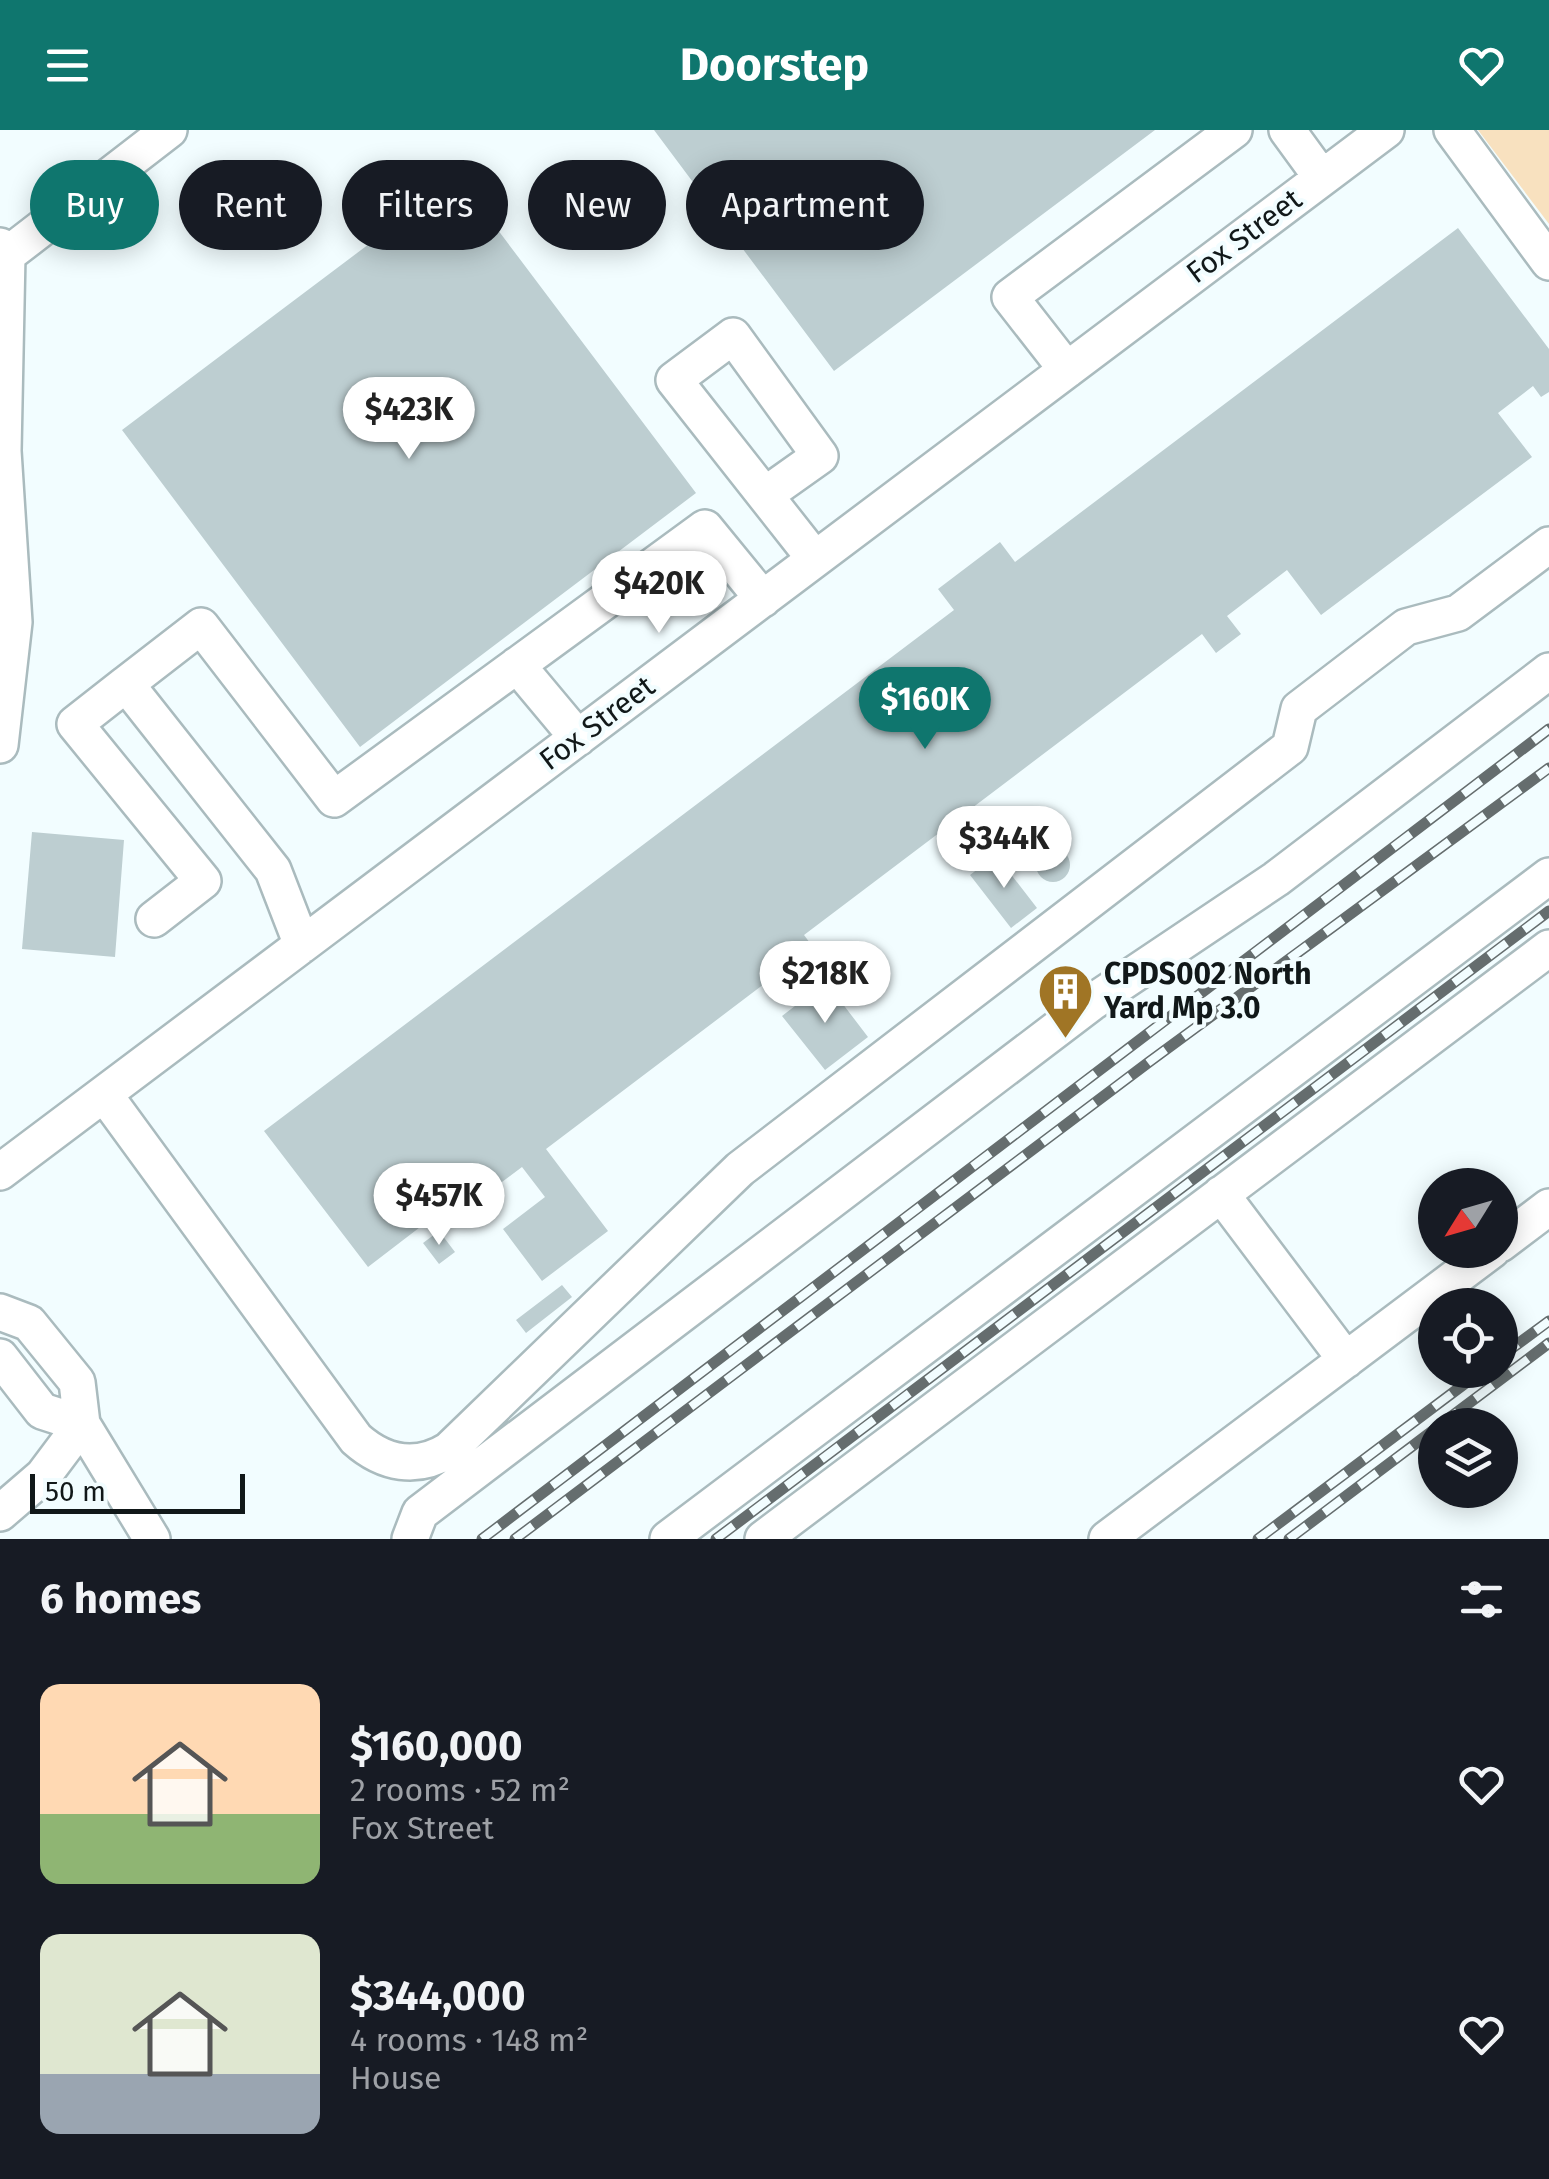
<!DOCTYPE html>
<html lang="en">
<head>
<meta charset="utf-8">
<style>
	:root { --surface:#171b24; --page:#20242c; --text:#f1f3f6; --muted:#9ea1a6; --accent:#0f766e }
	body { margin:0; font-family:"Fira Sans",sans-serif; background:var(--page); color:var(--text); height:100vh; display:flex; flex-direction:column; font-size:38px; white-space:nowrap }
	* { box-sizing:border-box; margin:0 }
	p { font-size:32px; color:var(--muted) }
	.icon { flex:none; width:55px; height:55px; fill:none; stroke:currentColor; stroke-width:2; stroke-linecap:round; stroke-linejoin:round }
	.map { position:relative; height:1409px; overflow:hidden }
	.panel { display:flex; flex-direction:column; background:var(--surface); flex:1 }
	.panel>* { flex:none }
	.top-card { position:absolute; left:30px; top:30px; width:1000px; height:90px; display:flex; gap:20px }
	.needle { width:65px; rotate:233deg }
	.fabs { position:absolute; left:1418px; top:1038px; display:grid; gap:20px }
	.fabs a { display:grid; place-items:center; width:100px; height:100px; border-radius:50%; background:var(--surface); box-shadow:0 5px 25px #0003; font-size:50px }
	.scale { position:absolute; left:30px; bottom:25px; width:215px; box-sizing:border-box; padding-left:10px; border:5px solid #111819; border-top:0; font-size:28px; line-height:35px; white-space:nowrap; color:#111819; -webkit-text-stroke:8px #f2fdff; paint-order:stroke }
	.price { position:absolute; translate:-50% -85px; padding:0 22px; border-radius:35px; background:#fff; color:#222; font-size:32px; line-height:65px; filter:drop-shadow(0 2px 5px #0008) }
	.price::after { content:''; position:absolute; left:50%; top:60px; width:30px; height:22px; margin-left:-15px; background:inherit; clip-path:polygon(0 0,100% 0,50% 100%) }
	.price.active { background:var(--accent); color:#fff }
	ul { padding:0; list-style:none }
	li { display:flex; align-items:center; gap:30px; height:250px; padding:0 40px }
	li span { display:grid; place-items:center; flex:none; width:280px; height:200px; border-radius:20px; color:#555 }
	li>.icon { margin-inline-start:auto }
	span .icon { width:120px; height:120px; fill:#fffc; stroke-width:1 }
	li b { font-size:42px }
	h2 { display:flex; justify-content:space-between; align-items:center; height:120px; padding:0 40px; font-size:42px }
	.tag { padding:0 35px; border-radius:45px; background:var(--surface); box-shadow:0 5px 25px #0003; font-size:35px; line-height:90px }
	.tag.active { background:var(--accent); color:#fff }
	header { display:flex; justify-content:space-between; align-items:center; height:130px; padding:0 40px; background:var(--accent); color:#fff; font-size:45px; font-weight:700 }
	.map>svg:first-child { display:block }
	.green { fill:#f8e1bf }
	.building { fill:#bdced1 }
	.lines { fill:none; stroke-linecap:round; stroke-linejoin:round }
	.minor-casing { stroke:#aabbbe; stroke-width:40 }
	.minor { stroke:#fff; stroke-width:35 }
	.rail-casing { stroke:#656d6e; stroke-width:11 }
	.rail { stroke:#f2fdff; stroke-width:8; stroke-dasharray:22; stroke-linecap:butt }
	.labels { text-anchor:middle; stroke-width:8; stroke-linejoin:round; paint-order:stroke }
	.street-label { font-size:30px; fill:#111819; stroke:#f2fdff }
	.poi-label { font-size:30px; font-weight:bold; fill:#111819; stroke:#f2fdff; text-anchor:start }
</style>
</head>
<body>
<header><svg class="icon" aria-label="menu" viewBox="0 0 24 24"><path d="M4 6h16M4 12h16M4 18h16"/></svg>Doorstep<svg class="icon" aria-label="heart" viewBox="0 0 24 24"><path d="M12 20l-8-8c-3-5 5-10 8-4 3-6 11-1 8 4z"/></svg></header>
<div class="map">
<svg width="1549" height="1409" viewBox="0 0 1549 1409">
	<rect width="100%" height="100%" fill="#f2fdff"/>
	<path class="green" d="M1478 0H1549V94Z"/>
	<path class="building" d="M654 0H1155L834 241Z
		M458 47 696 363 360 617 122 300Z
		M1458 98 1549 219V262L1541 267 1533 256 1498 283 1532 327 1321 485 1287 440 1227 486 1241 504 1216 523 1202 504 804 805 813 817 546 1019 608 1101 542 1151 503 1099 545 1067 522 1037 436 1101 428 1091 368 1137 264 1001 954 480 938 459 1000 412 1015 432Z
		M1047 686 1057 699 1042 710 1032 697Z
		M32 702 124 710 115 827 22 819Z
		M1036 735a17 17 0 1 1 34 0a17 17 0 1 1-34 0Z
		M996 725 1037 778 1011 798 970 745Z
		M826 852 868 907 825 940 782 886Z
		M439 1101 455 1122 439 1134 423 1113Z
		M562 1155 572 1167 526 1203 516 1190Z"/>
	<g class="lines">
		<defs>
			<path id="minor" d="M1287 0 1322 48
				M1452 0 1549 132
				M0 116 7 125 3 321 14 492 0 615
				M7 125 169 0
				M1067 240 1010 167 1234 0
				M765 365 820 326 733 206 674 250 815 429
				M517 535 578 608
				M126 554 75 594 203 751 154 789
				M302 815 273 740 126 554 201 496 334 669 705 398 763 469
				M104 964 356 1309C384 1334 417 1340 449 1320L740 1039 1290 617 1299 579 1406 497 1458 483 1549 415
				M0 1042 1386 0
				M1221 1064 1346 1230
				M1500 1114 1549 1077
				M0 1182 29 1193 77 1252 82 1294 152 1409
				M0 1227 42 1281 82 1294
				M0 1383 43 1346 82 1294
				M410 1409 420 1383 1091 873 1276 749 1549 541
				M668 1409 1549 746
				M763 1409 1549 818
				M1107 1409 1492 1120"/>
		</defs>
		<use href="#minor" class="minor-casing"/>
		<use href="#minor" class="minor"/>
		<defs>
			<path id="rail" d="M1500 1227 1549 1191
				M1440 1295 1549 1213
				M482 1409 1549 599
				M515 1409 1149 932 1549 638
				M716 1409 1549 781
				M1258 1409 1483 1240
				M1289 1409 1435 1299"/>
		</defs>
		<use href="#rail" class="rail-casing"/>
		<use href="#rail" class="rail"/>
	</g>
	<defs>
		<symbol id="building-pin" viewBox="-11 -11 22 30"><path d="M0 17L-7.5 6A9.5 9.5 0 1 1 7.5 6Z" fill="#a07525" stroke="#f2fdff"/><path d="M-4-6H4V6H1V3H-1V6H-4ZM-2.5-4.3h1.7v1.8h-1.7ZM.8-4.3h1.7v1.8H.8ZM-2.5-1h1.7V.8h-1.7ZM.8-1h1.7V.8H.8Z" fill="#fff"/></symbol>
	</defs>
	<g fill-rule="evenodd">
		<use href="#building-pin" x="1034" y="830" width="63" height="86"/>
	</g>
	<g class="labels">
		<g class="street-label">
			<text transform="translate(1244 106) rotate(-37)" y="10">Fox Street</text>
			<text transform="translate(597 593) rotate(-37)" y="10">Fox Street</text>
		</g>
		<g class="poi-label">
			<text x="1104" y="854">CPDS002 North<tspan x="1104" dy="34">Yard Mp 3.0</tspan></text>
		</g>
	</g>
</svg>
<div class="fabs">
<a><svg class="needle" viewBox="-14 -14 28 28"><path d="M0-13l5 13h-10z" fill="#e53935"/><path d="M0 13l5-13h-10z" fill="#9ea1a6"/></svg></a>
<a><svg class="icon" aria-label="locate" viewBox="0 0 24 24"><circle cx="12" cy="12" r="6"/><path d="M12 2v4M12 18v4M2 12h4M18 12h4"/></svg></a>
<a><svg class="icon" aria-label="layers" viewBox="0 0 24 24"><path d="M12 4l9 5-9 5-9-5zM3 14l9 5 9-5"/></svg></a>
</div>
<div class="scale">50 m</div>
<b class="price" style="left:409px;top:332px">$423K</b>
<b class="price" style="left:659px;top:506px">$420K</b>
<b class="price active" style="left:925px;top:622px">$160K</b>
<b class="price" style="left:1004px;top:761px">$344K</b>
<b class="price" style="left:825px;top:896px">$218K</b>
<b class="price" style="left:439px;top:1118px">$457K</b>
<div class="top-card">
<a class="tag active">Buy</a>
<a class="tag">Rent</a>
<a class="tag">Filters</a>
<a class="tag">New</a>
<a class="tag">Apartment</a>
</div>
</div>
<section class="panel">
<h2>6 homes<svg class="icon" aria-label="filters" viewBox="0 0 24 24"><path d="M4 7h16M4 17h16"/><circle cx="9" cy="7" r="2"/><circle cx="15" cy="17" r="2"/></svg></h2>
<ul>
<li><span style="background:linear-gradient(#ffd9b3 65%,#8fb573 0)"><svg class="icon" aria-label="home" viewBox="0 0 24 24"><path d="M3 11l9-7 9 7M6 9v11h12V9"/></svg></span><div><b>$160,000</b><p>2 rooms · 52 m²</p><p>Fox Street</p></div><svg class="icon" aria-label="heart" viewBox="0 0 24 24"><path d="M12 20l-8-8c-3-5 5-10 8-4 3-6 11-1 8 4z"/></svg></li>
<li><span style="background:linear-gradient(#dfe7d0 70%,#9aa5b1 0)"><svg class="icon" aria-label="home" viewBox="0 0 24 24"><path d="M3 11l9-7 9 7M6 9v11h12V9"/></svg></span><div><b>$344,000</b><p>4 rooms · 148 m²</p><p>House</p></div><svg class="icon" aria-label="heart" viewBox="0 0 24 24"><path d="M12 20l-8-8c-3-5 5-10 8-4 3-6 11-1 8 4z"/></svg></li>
</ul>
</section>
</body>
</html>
